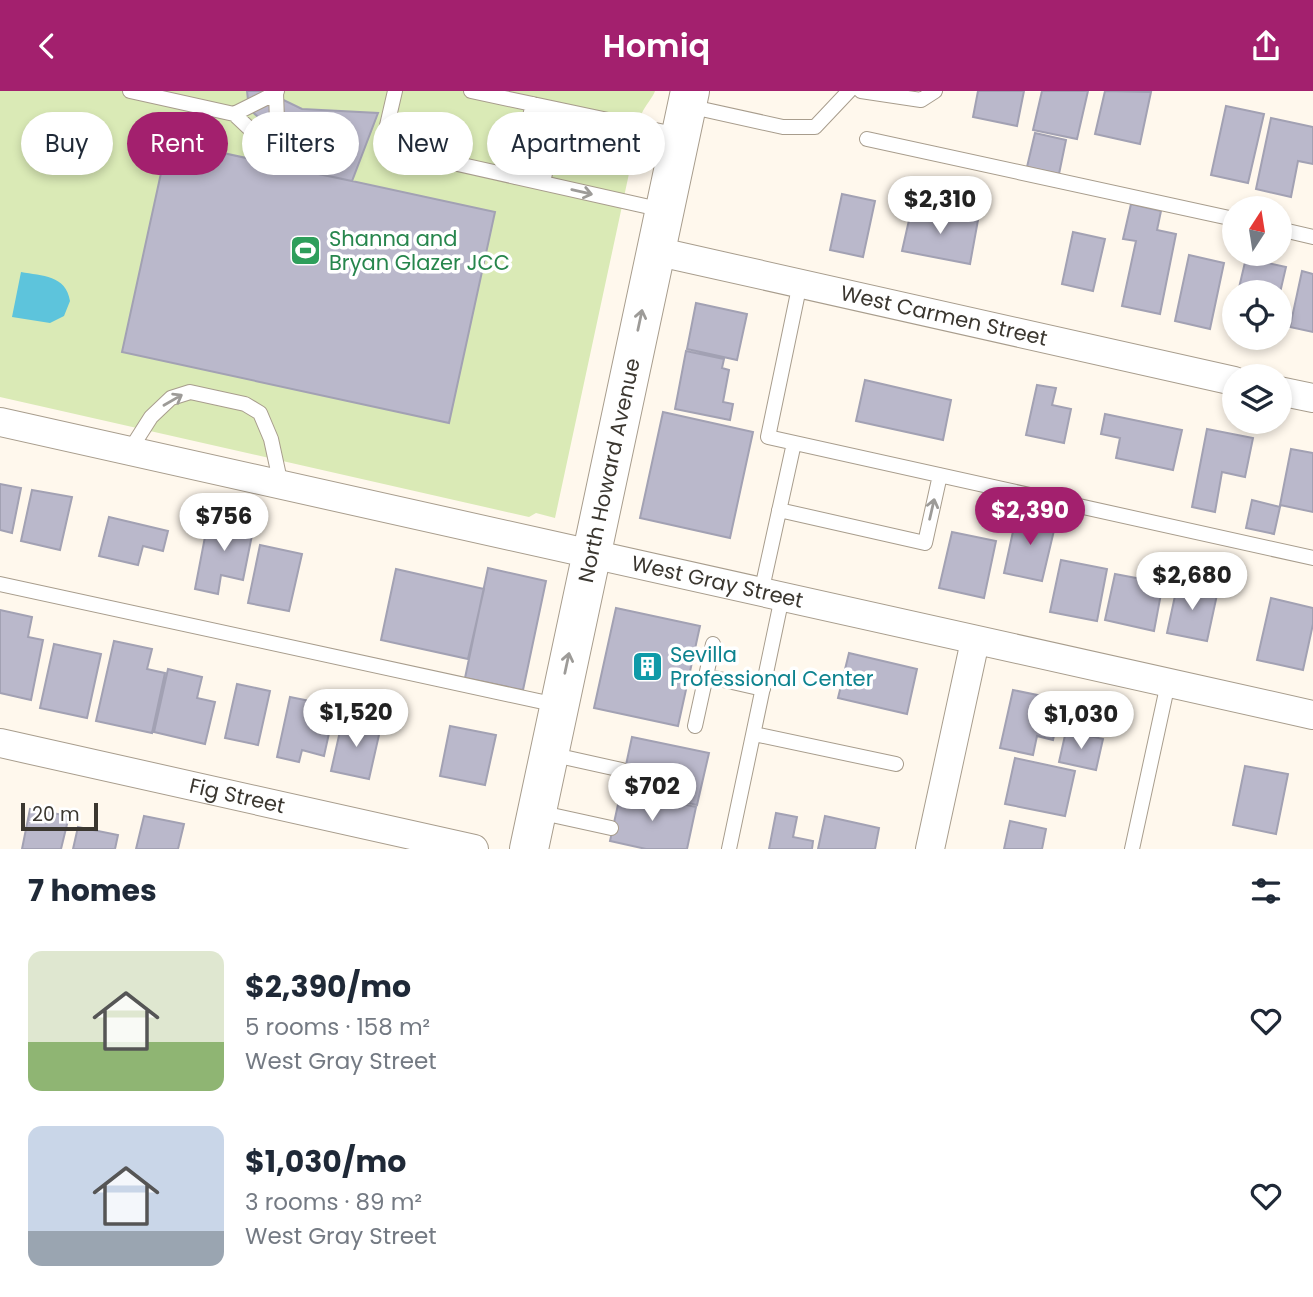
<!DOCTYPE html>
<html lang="en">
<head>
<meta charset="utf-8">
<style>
	:root { --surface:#fff; --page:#f6f6f7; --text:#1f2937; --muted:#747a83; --accent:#a3206e }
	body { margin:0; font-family:Poppins,sans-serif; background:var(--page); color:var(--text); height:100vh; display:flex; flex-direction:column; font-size:26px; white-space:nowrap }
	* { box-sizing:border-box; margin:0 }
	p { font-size:23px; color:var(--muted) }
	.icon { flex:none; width:38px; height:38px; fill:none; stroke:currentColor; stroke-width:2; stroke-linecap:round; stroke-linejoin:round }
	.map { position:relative; height:758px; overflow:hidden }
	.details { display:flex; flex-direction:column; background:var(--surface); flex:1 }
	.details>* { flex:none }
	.hud { position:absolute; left:21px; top:21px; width:700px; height:63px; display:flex; gap:14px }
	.needle { width:46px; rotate:12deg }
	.fabs { position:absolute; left:1222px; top:105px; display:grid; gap:14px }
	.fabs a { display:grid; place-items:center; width:70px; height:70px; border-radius:50%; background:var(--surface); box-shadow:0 4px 10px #0003; font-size:35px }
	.scale { position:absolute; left:21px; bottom:18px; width:77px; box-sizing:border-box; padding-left:7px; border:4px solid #3b3730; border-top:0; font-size:19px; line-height:24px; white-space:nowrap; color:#3b3730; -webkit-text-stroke:5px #fff; paint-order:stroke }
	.price { position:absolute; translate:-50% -60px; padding:0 16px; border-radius:24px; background:#fff; color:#222; font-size:23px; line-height:46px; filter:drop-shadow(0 2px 4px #0008) }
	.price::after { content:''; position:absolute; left:50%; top:42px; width:21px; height:16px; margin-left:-10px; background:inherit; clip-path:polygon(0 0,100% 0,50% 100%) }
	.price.current { background:var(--accent); color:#fff }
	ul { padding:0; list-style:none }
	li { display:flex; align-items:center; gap:21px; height:175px; padding:0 28px }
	li span { display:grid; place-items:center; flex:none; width:196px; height:140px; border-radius:14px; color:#555 }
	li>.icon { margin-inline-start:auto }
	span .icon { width:84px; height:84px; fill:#fffc; stroke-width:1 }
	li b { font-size:30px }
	h2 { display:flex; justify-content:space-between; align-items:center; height:84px; padding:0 28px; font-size:30px }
	.pill { padding:0 24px; border-radius:32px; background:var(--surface); box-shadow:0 4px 10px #0003; font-size:24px; line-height:63px }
	.pill.current { background:var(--accent); color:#fff }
	header { display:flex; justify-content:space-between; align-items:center; height:91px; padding:0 28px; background:var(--accent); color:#fff; font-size:32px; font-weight:600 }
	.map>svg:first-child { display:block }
	.green { fill:#daeab6 }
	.water { fill:#5dc4dc }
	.building { fill:#bab8cb; stroke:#a2a1b3; stroke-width:2 }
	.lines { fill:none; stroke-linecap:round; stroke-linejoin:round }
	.service-casing { stroke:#a89d8d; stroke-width:16 }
	.minor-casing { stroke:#a89d8d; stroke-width:30 }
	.secondary-casing { stroke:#a89d8d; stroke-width:40 }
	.service { stroke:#fff; stroke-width:14 }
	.minor { stroke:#fff; stroke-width:28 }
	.secondary { stroke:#fff; stroke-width:38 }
	.oneway { stroke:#9d9b98 }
	.labels { text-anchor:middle; stroke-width:7; stroke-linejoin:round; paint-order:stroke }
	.leisure-label { font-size:21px; fill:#27864d; stroke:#fff; text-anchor:start }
	.street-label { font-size:21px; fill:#3b3730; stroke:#fff }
	.culture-label { font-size:21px; fill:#0d838f; stroke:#fff; text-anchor:start }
</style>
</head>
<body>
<header><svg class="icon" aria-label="back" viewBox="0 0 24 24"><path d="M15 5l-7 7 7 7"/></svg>Homiq<svg class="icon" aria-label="share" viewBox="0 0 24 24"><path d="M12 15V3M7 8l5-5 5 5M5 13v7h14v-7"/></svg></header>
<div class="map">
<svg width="1313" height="758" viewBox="0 0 1313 758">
	<rect width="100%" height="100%" fill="#fff8ed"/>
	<path class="green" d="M0 0H655C653 6 645 15 642 22L555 427 536 422 529 426 0 306Z"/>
	<path class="water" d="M21 181C42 185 66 184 70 210L64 225 50 232 12 226Z"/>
	<path class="building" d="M247 0H265L302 18 378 22 352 90 299 79 302 64 249 18Z
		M978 0H1024L1017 35 973 26Z
		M1042 0H1088L1077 48 1033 39Z
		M1105 0 1151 1 1140 53 1095 43Z
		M1226 15 1264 23 1248 92 1211 84Z
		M1271 27 1313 36V73L1298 70 1291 106 1256 98Z
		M1035 42 1066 49 1059 83 1027 76Z
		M168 50 495 121 449 332 122 261Z
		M842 103 875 110 863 166 830 159Z
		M1131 113 1161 120 1157 139 1176 143 1160 223 1122 215 1136 150 1123 148Z
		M912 116 978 129 970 173 902 160Z
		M1073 141 1105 148 1093 200 1062 193Z
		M1189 164 1224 172 1210 238 1175 230Z
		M1246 167 1286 176 1279 206V201H1238Z
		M1302 180 1313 183V241L1290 236Z
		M696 212 747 223 737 269 687 258Z
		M686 260 724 268 722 277 729 279 723 311 733 313 730 329 675 318Z
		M865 289 951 309 943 349 856 330Z
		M1037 294 1056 297 1052 314 1071 318 1064 352 1026 344Z
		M663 321 753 341 730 447 640 427Z
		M1105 323 1182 339 1173 379 1116 367 1120 347 1101 343Z
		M1207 338 1253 347 1245 386 1222 381 1215 421 1192 416Z
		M1291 358 1313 362V421L1280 414Z
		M0 393 21 397 12 442 0 439Z
		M32 399 72 406 60 459 21 450Z
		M1252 409 1280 416 1274 443 1246 437Z
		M1017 422 1056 431 1042 490 1004 482Z
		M209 425 254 434 243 489 221 484 218 503 195 498Z
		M109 426 168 440 163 460 143 455 138 474 99 465Z
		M952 441 996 450 984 507 939 497Z
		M260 454 302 463 289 520 248 512Z
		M1061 469 1107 478 1097 530 1050 521Z
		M488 477 546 490 523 599 465 587Z
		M396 478 484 498 468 568 381 549Z
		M1115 483 1163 492 1154 540 1105 529Z
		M1178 491 1218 499 1207 550 1167 542Z
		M1271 507 1313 517V533L1303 579 1257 569Z
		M616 517 700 535 678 635 594 617Z
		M0 519 32 526 28 546 43 549 31 609 0 602Z
		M114 550 152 558 147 578 165 582 152 642 96 630Z
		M54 553 101 563 87 627 40 617Z
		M849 562 917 578 907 623 838 607Z
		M168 578 202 586 197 607 215 611 205 653 154 641Z
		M237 593 270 600 258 654 225 647Z
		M1013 599 1062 609 1053 649 1037 645 1033 664 1000 657Z
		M290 606 335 615 324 665 302 659 299 671 277 666Z
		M343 627 381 635 369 688 331 680Z
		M450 635 496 644 485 694 440 685Z
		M1066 640 1103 648 1096 679 1059 671Z
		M632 646 709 662 697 714 621 697Z
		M1015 667 1075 680 1065 725 1005 713Z
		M1245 675 1288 683 1276 743 1233 734Z
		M621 700 696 716 687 758H646L610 750Z
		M30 718 69 725 61 758H22Z
		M776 722 797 726 793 746 813 750 812 758H769Z
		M144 725 184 733 178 758H136Z
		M825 725 879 737 875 758H818Z
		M1010 730 1046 738 1042 758H1004Z
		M78 736 118 744 115 758H73Z"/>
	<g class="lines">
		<defs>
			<path id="service" d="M130 0 234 23 276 2 277 0
				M395 0 382 56 663 119
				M471 0 679 44
				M861 0 921 9 935 0
				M688 15 783 36H815L849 0
				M234 23 252 40 277 30 276 2
				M867 48 1234 128
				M515 86 533 13
				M543 92 558 19
				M1279 138 1313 146
				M800 192 768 346 1313 467
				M130 359 151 326 171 307 190 301 245 313 260 322 271 348 281 394
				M779 419 925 452 940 384
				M0 493 557 614
				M761 502 794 352
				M706 585 763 598
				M695 635 713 553
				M754 643 896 673
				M550 663 622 679
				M538 721 611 737
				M729 758 782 506
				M1132 758 1168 592"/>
			<g id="minor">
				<path id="s1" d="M655 160 1234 290"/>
				<path d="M1279 300 1313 307"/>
				<path id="s2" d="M0 331 1313 624"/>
				<path id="s3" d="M0 652 474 758"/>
				<path d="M930 758 975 550"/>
			</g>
			<g id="secondary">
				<path id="s4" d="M529 758 690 0"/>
			</g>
		</defs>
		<use href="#service" class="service-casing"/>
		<use href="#minor" class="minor-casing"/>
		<use href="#secondary" class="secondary-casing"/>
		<use href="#service" class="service"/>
		<use href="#minor" class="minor"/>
		<use href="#secondary" class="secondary"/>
	</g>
	<defs><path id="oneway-shaft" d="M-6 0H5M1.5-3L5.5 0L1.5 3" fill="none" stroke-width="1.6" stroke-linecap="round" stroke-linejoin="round" transform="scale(1.75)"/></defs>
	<g class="oneway">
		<use href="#oneway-shaft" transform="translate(582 101) rotate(13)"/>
		<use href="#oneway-shaft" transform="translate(640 229) rotate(-78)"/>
		<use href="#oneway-shaft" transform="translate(173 309) rotate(-30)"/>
		<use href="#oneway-shaft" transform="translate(932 418) rotate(-77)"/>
		<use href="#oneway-shaft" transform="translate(567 572) rotate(-78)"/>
	</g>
	<defs>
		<symbol id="stadium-square" viewBox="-11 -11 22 22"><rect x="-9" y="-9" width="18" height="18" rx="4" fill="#2e9e5b" stroke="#fff"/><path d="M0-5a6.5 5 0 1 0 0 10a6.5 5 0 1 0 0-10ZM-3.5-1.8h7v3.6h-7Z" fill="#fff"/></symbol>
		<symbol id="building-square" viewBox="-11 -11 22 22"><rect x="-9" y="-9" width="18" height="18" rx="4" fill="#0f9aa8" stroke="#fff"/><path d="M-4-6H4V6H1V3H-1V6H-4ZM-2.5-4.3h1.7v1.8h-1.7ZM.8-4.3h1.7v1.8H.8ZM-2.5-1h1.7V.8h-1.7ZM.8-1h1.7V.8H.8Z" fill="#fff"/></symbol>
	</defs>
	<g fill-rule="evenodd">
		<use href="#stadium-square" x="288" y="142" width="35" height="35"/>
		<use href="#building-square" x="630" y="558" width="35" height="35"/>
	</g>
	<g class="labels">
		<g class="leisure-label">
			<text x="329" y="155">Shanna and<tspan x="329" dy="24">Bryan Glazer JCC</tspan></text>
		</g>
		<g class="street-label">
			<text dy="7" stroke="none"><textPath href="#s1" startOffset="296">West Carmen Street</textPath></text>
			<text dy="7" stroke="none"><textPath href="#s4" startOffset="387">North Howard Avenue</textPath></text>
			<text dy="7" stroke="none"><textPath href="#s2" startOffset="735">West Gray Street</textPath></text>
			<text dy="7" stroke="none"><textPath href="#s3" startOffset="243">Fig Street</textPath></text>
		</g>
		<g class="culture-label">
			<text x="670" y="571">Sevilla<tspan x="670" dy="24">Professional Center</tspan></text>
		</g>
	</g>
</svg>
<div class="fabs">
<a><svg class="needle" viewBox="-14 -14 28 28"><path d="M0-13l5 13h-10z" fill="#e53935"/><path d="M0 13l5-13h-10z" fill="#747a83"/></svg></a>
<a><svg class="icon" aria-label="locate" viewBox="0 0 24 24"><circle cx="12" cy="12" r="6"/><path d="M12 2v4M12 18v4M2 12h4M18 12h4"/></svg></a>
<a><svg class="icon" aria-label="layers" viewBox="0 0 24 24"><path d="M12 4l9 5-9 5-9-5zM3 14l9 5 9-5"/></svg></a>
</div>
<div class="scale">20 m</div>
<b class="price" style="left:940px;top:145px">$2,310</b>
<b class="price current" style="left:1030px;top:456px">$2,390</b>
<b class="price" style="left:224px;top:462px">$756</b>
<b class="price" style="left:1192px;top:521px">$2,680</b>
<b class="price" style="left:356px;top:658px">$1,520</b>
<b class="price" style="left:1081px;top:660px">$1,030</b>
<b class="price" style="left:652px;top:732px">$702</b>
<div class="hud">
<a class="pill">Buy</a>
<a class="pill current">Rent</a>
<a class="pill">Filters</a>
<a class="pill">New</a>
<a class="pill">Apartment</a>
</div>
</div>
<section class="details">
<h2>7 homes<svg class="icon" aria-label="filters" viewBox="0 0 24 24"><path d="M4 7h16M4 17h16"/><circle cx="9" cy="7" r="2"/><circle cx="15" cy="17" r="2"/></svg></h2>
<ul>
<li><span style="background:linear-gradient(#dfe7d0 65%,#8fb573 0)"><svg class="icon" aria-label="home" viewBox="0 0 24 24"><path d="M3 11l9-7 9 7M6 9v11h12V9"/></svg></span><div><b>$2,390/mo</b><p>5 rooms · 158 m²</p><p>West Gray Street</p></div><svg class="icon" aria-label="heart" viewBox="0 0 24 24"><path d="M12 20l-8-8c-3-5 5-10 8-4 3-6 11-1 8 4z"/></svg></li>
<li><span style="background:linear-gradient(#c9d6e8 75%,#9aa5b1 0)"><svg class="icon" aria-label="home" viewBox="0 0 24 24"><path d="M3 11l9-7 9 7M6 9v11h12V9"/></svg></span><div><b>$1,030/mo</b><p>3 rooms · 89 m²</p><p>West Gray Street</p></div><svg class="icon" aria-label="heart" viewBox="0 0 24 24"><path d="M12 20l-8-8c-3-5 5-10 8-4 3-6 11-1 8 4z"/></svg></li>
</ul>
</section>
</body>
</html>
